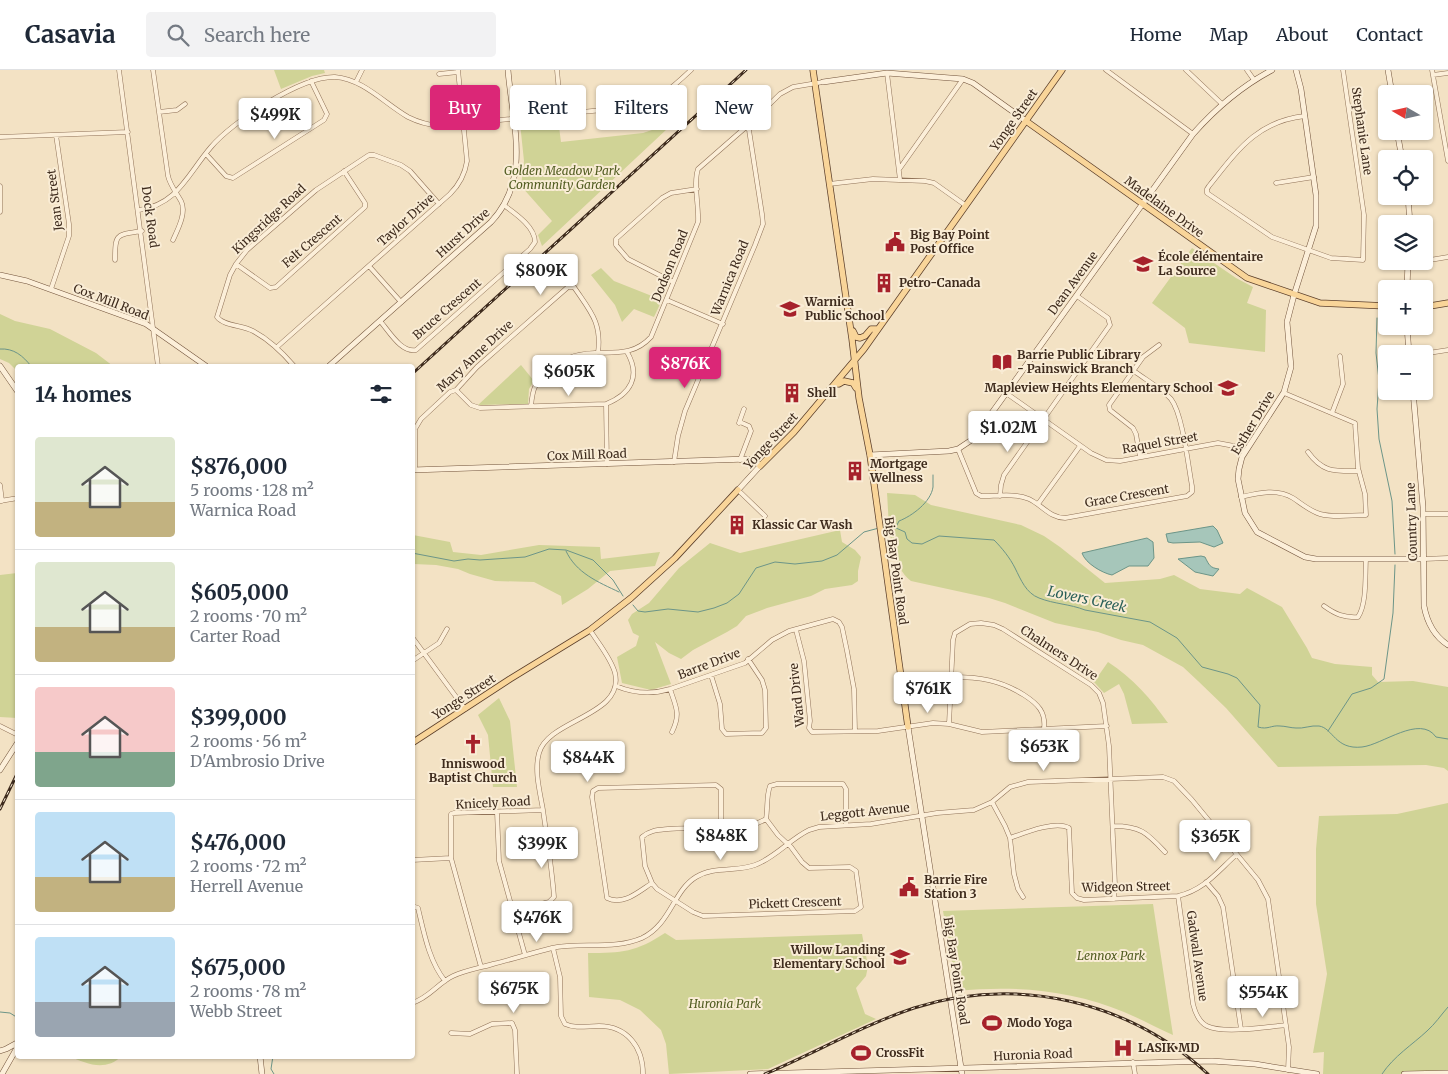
<!DOCTYPE html>
<html lang="en">
<head>
<meta charset="utf-8">
<style>
	:root { --surface:#fff; --page:#f2f2f3; --text:#1f2937; --muted:#747a83; --line:#e0e1e3; --accent:#db2777 }
	body { margin:0; font-family:Merriweather,serif; background:var(--page); color:var(--text); height:100vh; display:flex; flex-direction:column; font-size:19px; white-space:nowrap }
	* { box-sizing:border-box; margin:0 }
	p { font-size:16px; color:var(--muted) }
	.icon { flex:none; width:28px; height:28px; fill:none; stroke:currentColor; stroke-width:2; stroke-linecap:round; stroke-linejoin:round }
	.map { position:relative; flex:1; overflow:hidden }
	.drawer { position:absolute; left:15px; top:294px; width:400px; height:695px; display:flex; flex-direction:column; background:var(--surface); border-radius:5px; box-shadow:0 1px 4px #0004 }
	.drawer>* { flex:none }
	.hud { position:absolute; left:430px; top:15px; width:475px; height:45px; display:flex; gap:10px }
	.needle { width:32px; rotate:279deg }
	.controls { position:absolute; left:1378px; top:15px; display:grid; gap:10px }
	.controls a { display:grid; place-items:center; width:55px; height:55px; border-radius:5px; background:var(--surface); box-shadow:0 1px 4px #0004; font-size:25px }
	.price { position:absolute; translate:-50% -42px; padding:0 11px; border-radius:5px; background:#fff; color:#222; font-size:16px; line-height:32px; filter:drop-shadow(0 1px 2px #0008) }
	.price::after { content:''; position:absolute; left:50%; top:30px; width:15px; height:11px; margin-left:-8px; background:inherit; clip-path:polygon(0 0,100% 0,50% 100%) }
	.price.on { background:var(--accent); color:#fff }
	ul { padding:0; list-style:none }
	li { display:flex; align-items:center; gap:15px; height:125px; padding:0 20px }
	li+li { border-top:1px solid var(--line) }
	li span { display:grid; place-items:center; flex:none; width:140px; height:100px; border-radius:5px; color:#555 }
	li>.icon { margin-inline-start:auto }
	span .icon { width:60px; height:60px; fill:#fffc; stroke-width:1 }
	li b { font-size:21px }
	h2 { display:flex; justify-content:space-between; align-items:center; height:60px; padding:0 20px; font-size:21px }
	.chip { padding:0 18px; border-radius:5px; background:var(--surface); box-shadow:0 1px 4px #0004; font-size:18px; line-height:45px }
	.chip.on { background:var(--accent); color:#fff }
	header { display:flex; align-items:center; gap:30px; box-sizing:border-box; height:70px; padding:0 25px; background:var(--surface); border-bottom:1px solid var(--line) }
	header strong { font-size:24px }
	nav { display:flex; gap:28px; margin-inline-start:auto; font-size:18px }
	.search { width:350px; height:45px; background:var(--page); display:flex; align-items:center; gap:12px; box-sizing:border-box; padding:0 18px; border-radius:5px; color:var(--muted); font-size:19px }
	.map>svg:first-child { display:block }
	.green { fill:#d0d396 }
	.water { fill:#a6c6ba; stroke:#6c9588 }
	.lines { fill:none; stroke-linecap:round; stroke-linejoin:round }
	.stream { stroke:#6c9588; stroke-width:1 }
	.street-casing { stroke:#907258; stroke-width:5 }
	.secondary-casing { stroke:#72533b; stroke-width:6 }
	.primary-casing { stroke:#5d402c; stroke-width:7 }
	.street { stroke:#fcefd9; stroke-width:4 }
	.secondary { stroke:#fcefd9; stroke-width:5 }
	.primary { stroke:#f9d599; stroke-width:5.5 }
	.rail-casing { stroke:#3e2b1d; stroke-width:3 }
	.rail { stroke:#f9ecd5; stroke-width:1; stroke-dasharray:4; stroke-linecap:butt }
	.labels { text-anchor:middle; stroke-width:4; stroke-linejoin:round; paint-order:stroke }
	.street-label { font-size:12px; fill:#3e2b1d; stroke:#f9ecd5 }
	.park-label { font-size:12px; font-style:italic; fill:#525d22; stroke:#f9ecd5 }
	.poi-label { font-size:12px; font-weight:bold; fill:#3e2b1d; stroke:#f9ecd5; text-anchor:start }
	.water-label { font-size:14px; font-style:italic; fill:#2b6059; stroke:#f9ecd5 }
</style>
</head>
<body>
<header>
<strong>Casavia</strong>
<div class="search"><svg class="icon" aria-label="search" viewBox="0 0 24 24"><circle cx="10" cy="10" r="6"/><path d="M15 15l6 6"/></svg>Search here</div>
<nav><a>Home</a><a>Map</a><a>About</a><a>Contact</a></nav>
</header>
<div class="map">
<svg width="1448" height="1004" viewBox="0 0 1448 1004">
	<rect width="100%" height="100%" fill="#f3e2c4"/>
	<path class="green" d="M274 0H324L325 3 312 6 281 19Z
		M655 35 667 59 542 176 538 165 552 151 521 116 524 91 520 53 558 49 561 72 643 63 658 58 650 37Z
		M1192 178 1236 208 1253 217 1247 233 1266 240 1265 282 1189 273 1185 258 1152 233Z
		M601 198 614 211 662 230 654 247 634 239 622 252 615 235 591 205Z
		M0 244 15 251 50 259 96 283 113 296H18L17 301 9 293 0 289Z
		M521 295 534 311 529 319 528 334 478 335Z
		M887 423 915 425 931 435 1021 455 1044 466 1060 477 1105 513 1160 509 1174 505 1200 519 1240 524 1247 518 1282 537 1307 578 1312 588 1335 594 1372 597V605L1378 612 1413 611 1448 617V701L1444 698 1426 695 1278 697 1226 638 1198 611 1183 597 1143 575 1121 570 1098 562 1055 553 1005 533 989 528 911 511C888 493 889 450 887 423Z
		M840 460 842 472 855 480 861 487 858 501V511L852 515 825 519 811 526 767 538 746 546 737 556 727 562 693 580 681 589 669 583 655 572 671 614 651 620 622 613 617 587 636 576 639 566 633 563 628 550 632 544 649 533 679 498 710 473 740 483Z
		M413 465 450 472 453 482 481 485 539 475 600 477 601 489 660 482 655 496 610 501 588 519 562 535 561 526 534 512 495 511 470 504 458 499 436 495 413 494Z
		M17 503V648L0 647V505Z
		M1108 592C1133 608 1151 629 1168 653L1132 654 1124 624 1119 614 1104 623 1094 612Z
		M499 628 510 651 517 717H493L488 665 478 645Z
		M1448 733V1004H1323L1324 982 1313 983 1327 904 1316 834V779L1319 746 1397 744Z
		M1153 834 1173 965C1157 958 1141 949 1124 942 1071 920 1015 915 957 921L943 841Z
		M665 863 676 870 862 864 868 896 866 906 856 918 865 944 876 949 768 999 669 1004 666 974 661 960 640 940 620 930 589 927 588 883C622 883 636 882 665 863Z
		M69 986H122C105 1002 87 994 69 986Z"/>
	<path class="water" d="M1213 456 1217 460 1223 473 1214 477 1200 472 1173 473 1168 472 1166 464Z
		M1147 468 1153 472 1154 488 1148 496H1129L1112 505C1102 503 1085 493 1082 483Z
		M1201 486 1205 487C1209 495 1210 498 1219 499L1213 506 1195 502 1178 489Z"/>
	<g class="lines">
		<path class="stream" d="M1377 248 1376 283 1379 310 1377 339 1379 369 1392 431 1395 484
			M0 279C14 278 23 286 31 296
			M883 457 896 458 905 462 907 469 912 473 922 474 939 466 994 470C1002 478 1010 488 1015 498 1021 510 1026 523 1039 528 1054 534 1070 534 1085 540L1150 552 1177 568 1202 597 1228 604 1237 608 1260 635 1258 657C1268 660 1271 655 1280 656 1285 656 1291 658 1296 658 1303 659 1311 655 1319 656 1333 658 1335 680 1362 677 1382 675 1420 644 1436 667L1448 669
			M896 457 899 451C912 446 931 432 933 417 933 413 933 409 933 405
			M566 481C576 503 598 512 619 522
			M412 483 454 491 468 489 480 490 525 487 549 479 566 480 593 490 613 510 623 526
			M633 535 638 541 645 542 668 539 698 542 714 538 727 533 739 524 756 498 775 492 795 494 822 491 837 485 864 462 879 458
			M1328 661 1352 624 1371 618 1384 609 1393 543 1395 495
			M0 942 10 943 18 948
			M87 986 92 988 95 986
			M273 986 271 999 274 1004
			M1382 1004C1394 986 1412 975 1427 961 1435 954 1441 945 1448 937"/>
		<defs>
			<path id="street" d="M119 0 158 296
				M153 0 168 106C170 115 176 122 181 131 187 142 178 159 173 170
				M557 0 561 44
				M1106 0 1193 64
				M1186 0 1222 34
				M1247 0 1254 10
				M1432 0 1448 91
				M887 3 900 110
				M439 4 458 2
				M1433 5 1448 3
				M356 12 362 0
				M159 42 177 40 185 34
				M1305 46C1257 51 1237 81 1209 116L1207 119V123L1272 167 1331 188 1363 190 1364 145 1343 0
				M0 67 128 62
				M206 84 226 106 233 108 324 50 327 44 311 11
				M900 98 963 9
				M1276 113 1314 107
				M829 114 873 109 925 111 934 113 965 135
				M0 116V142
				M139 140C178 134 187 105 211 77 232 52 301 6 335 7 363 9 384 33 408 47 418 52 429 55 440 56L633 37C658 31 673 17 691 0
				M115 190C115 163 116 165 142 161
				M1424 191 1448 187
				M236 194 270 218 276 217 365 137V133L344 101
				M369 196 401 232
				M673 212 628 189 616 175V169L662 128 671 123 697 119
				M51 219 69 166V154L56 65
				M667 230 723 254
				M380 251C389 261 401 283 416 280L530 179 535 172C535 157 516 144 505 136
				M277 277 450 124C460 114 465 104 467 91L458 0
				M1422 284 1448 280
				M294 296C282 282 270 270 253 261 242 255 224 256 217 247L230 205 236 194 247 180 316 120 369 85H374L401 95 410 101 439 134
				M456 320 471 335 480 338 606 334C631 324 641 306 627 282
				M1006 323 1091 383 1106 390 1120 391 1218 373 1234 376 1245 382
				M606 334 607 394
				M531 336C533 317 534 315 548 303 555 296 565 289 574 286 602 277 628 292 651 267L698 152C699 134 693 114 698 99L746 57 780 24 793 17 823 12
				M1332 343 1343 314 1340 286
				M739 353 744 339
				M958 379 976 423 981 426C997 426 1015 423 1029 429 1042 435 1050 448 1065 448L1187 426 1192 422V416C1188 395 1183 345 1171 329 1161 318 1146 310 1134 301
				M1308 382C1323 403 1335 401 1359 401
				M1140 387 1136 364 1133 358 1110 340 1109 335 1143 287 1159 275
				M740 390 751 361 749 356 740 352
				M674 392 678 366 685 341 755 175 763 154 762 144 749 60 746 57
				M415 400V359L421 349 450 322 456 320 477 297 568 217H574C590 241 602 252 598 283
				M0 415 2 431
				M738 420 765 446
				M1000 426 1001 415 1004 405 1110 255 1108 248 1077 226
				M1241 427C1258 423 1277 418 1293 428 1302 434 1310 441 1320 444 1334 448 1351 445 1366 445L1365 424 1358 398 1355 353 1284 323
				M0 431 18 428
				M1038 434 1080 376
				M1423 444H1448
				M1424 489 1448 488
				M1324 536C1335 544 1344 548 1358 547 1367 534 1365 505 1366 489
				M796 560 804 591 810 651 809 658 812 662 878 661 933 653 949 654 982 662 1107 656
				M412 567 465 639
				M412 591 439 573 447 559
				M711 605 720 634 722 659 726 664 762 663 766 658 765 620 762 610 748 589
				M952 607C980 607 1000 610 1024 625 1038 634 1046 642 1044 659
				M616 616C633 623 651 625 670 619L745 593 772 570 789 561 833 549 839 552 842 557 847 581 854 619 855 661
				M670 619C676 637 681 644 672 662
				M949 654 953 570 955 563 970 554 981 553 994 555 1003 559 1091 615 1099 623 1103 633 1109 676 1115 815 1114 829
				M0 656 18 665
				M992 732 1005 756 1010 768 1014 804 1018 819 1023 827
				M497 742 499 791 525 885
				M766 749C741 764 697 756 668 759 658 760 650 760 642 767L645 796 652 813 657 819 693 842 703 846 855 841 861 837 856 801 850 797 809 798 802 792 791 777 778 765 766 749C768 738 766 727 770 716L777 714H843L846 719V755
				M1113 756C1141 756 1147 763 1165 782
				M1010 768C1024 763 1056 750 1069 758L1072 823 1077 828 1084 830 1178 826C1204 820 1217 802 1236 785
				M412 790 451 788
				M1206 812 1218 826 1223 837 1241 959
				M652 813C638 822 623 836 607 828L592 727 593 721 598 718 716 715 721 719V757
				M1178 826 1193 934C1195 942 1199 952 1207 956 1223 964 1267 957 1286 955
				M412 836 418 838C424 863 429 891 445 911
				M513 841 549 832 554 827C552 798 547 769 543 740 540 722 534 701 539 683 548 649 625 646 615 603 611 588 598 573 590 560
				M553 878 560 907 561 946 565 954C576 959 587 956 599 956 627 956 643 977 643 1004
				M481 897 451 788V744L454 743 543 740
				M412 933C429 928 438 913 453 906 466 900 480 898 493 894 513 889 532 883 552 878 580 872 615 880 642 868 671 854 673 821 696 807 714 796 736 802 755 795 775 788 790 769 809 760L819 757 871 754 937 743 974 740 992 732 1010 717 1028 712 1163 707 1174 711 1192 730 1258 810 1268 829 1289 977 1288 1000
				M451 963 470 964 492 954 512 953 515 960 517 1004
				M1133 992 1135 1004"/>
			<path id="secondary" d="M1296 0 1301 19 1316 125V156L1294 225 1287 252 1291 297 1284 322 1242 387 1239 399 1238 409 1245 443 1257 462 1305 487 1316 489H1424
				M1388 0 1392 24
				M823 12 887 3 963 9 973 13 1026 51
				M1397 61 1402 89
				M1408 126 1410 154
				M0 205 27 211 146 254 206 296
				M1407 219 1408 191
				M1407 256 1409 284
				M0 296 18 322
				M329 296 491 152C532 108 512 53 508 0
				M1413 321 1423 437 1424 536C1427 552 1434 566 1448 575
				M870 385 949 381 958 379 973 369 1193 64C1216 38 1242 16 1272 0
				M412 400 748 389 756 392 760 396 738 420
				M908 657 962 1004
				M0 700 18 672
				M0 981 6 979 17 973
				M260 986 262 1004
				M2 1004 18 976
				M750 1004 1212 991 1255 994 1317 1004
				M1404 1004 1448 1003"/>
			<path id="primary" d="M813 0 852 269 859 328 870 385 908 657
				M1026 51 1247 208 1320 233 1386 236
				M1424 237 1448 233
				M853 261 856 267 860 268 865 266 871 259H878
				M835 314H839L844 311 853 313 856 318
				M760 396 794 362 864 279 1062 0
				M412 673 510 609 590 560 631 528 675 488 738 420"/>
		</defs>
		<use href="#street" class="street-casing"/>
		<use href="#secondary" class="secondary-casing"/>
		<use href="#primary" class="primary-casing"/>
		<use href="#street" class="street"/>
		<use href="#secondary" class="secondary"/>
		<use href="#primary" class="primary"/>
		<defs>
			<path id="rail" d="M412 304 746 0
				M0 739 18 702
				M765 1004C815 983 863 955 914 938 1017 905 1129 931 1208 1004"/>
		</defs>
		<use href="#rail" class="rail-casing"/>
		<use href="#rail" class="rail"/>
	</g>
	<defs>
		<symbol id="civic-bare" viewBox="-9 -9 18 18"><path d="M-.6-6.5H3V-4.5H.6V-3L4-1V1h2V6H-6V1h2V-1L-.6-3ZM-1.2 2.5V6h2.4V2.5Z" fill="#a6212b" stroke="#f9ecd5" stroke-width="2.5" paint-order="stroke"/></symbol>
		<symbol id="school-bare" viewBox="-9 -9 18 18"><path d="M0-5L7-2L0 1L-7-2ZM-4 1L0 2.5L4 1V4Q0 6-4 4Z" fill="#a6212b" stroke="#f9ecd5" stroke-width="2.5" paint-order="stroke"/></symbol>
		<symbol id="building-bare" viewBox="-9 -9 18 18"><path d="M-4-6H4V6H1V3H-1V6H-4ZM-2.5-4.3h1.7v1.8h-1.7ZM.8-4.3h1.7v1.8H.8ZM-2.5-1h1.7V.8h-1.7ZM.8-1h1.7V.8H.8Z" fill="#a6212b" stroke="#f9ecd5" stroke-width="2.5" paint-order="stroke"/></symbol>
		<symbol id="library-bare" viewBox="-9 -9 18 18"><path d="M-6-4Q-3-5.5-.7-3.5V5Q-3 3-6 4ZM6-4Q3-5.5 .7-3.5V5Q3 3 6 4Z" fill="#a6212b" stroke="#f9ecd5" stroke-width="2.5" paint-order="stroke"/></symbol>
		<symbol id="church-bare" viewBox="-9 -9 18 18"><path d="M-1.2-6h2.4v3.5h3.3v2.4h-3.3V6h-2.4V-.1h-3.3v-2.4h3.3Z" fill="#a6212b" stroke="#f9ecd5" stroke-width="2.5" paint-order="stroke"/></symbol>
		<symbol id="stadium-bare" viewBox="-9 -9 18 18"><path d="M0-5a6.5 5 0 1 0 0 10a6.5 5 0 1 0 0-10ZM-3.5-1.8h7v3.6h-7Z" fill="#a6212b" stroke="#f9ecd5" stroke-width="2.5" paint-order="stroke"/></symbol>
		<symbol id="hospital-bare" viewBox="-9 -9 18 18"><path d="M-5-5h3v3.5h4V-5h3V5h-3V1.5h-4V5h-3Z" fill="#a6212b" stroke="#f9ecd5" stroke-width="2.5" paint-order="stroke"/></symbol>
	</defs>
	<g fill-rule="evenodd">
		<use href="#civic-bare" x="881" y="158" width="28" height="28"/>
		<use href="#school-bare" x="1129" y="180" width="28" height="28"/>
		<use href="#building-bare" x="870" y="199" width="28" height="28"/>
		<use href="#school-bare" x="776" y="225" width="28" height="28"/>
		<use href="#library-bare" x="988" y="278" width="28" height="28"/>
		<use href="#school-bare" x="1214" y="304" width="28" height="28"/>
		<use href="#building-bare" x="778" y="309" width="28" height="28"/>
		<use href="#building-bare" x="841" y="387" width="28" height="28"/>
		<use href="#building-bare" x="723" y="441" width="28" height="28"/>
		<use href="#church-bare" x="459" y="660" width="28" height="28"/>
		<use href="#civic-bare" x="895" y="803" width="28" height="28"/>
		<use href="#school-bare" x="886" y="873" width="28" height="28"/>
		<use href="#stadium-bare" x="978" y="939" width="28" height="28"/>
		<use href="#hospital-bare" x="1109" y="964" width="28" height="28"/>
		<use href="#stadium-bare" x="847" y="969" width="28" height="28"/>
	</g>
	<g class="labels">
		<g class="street-label">
			<text transform="translate(1014 50) rotate(-55)" y="4">Yonge Street</text>
			<text transform="translate(1362 61) rotate(82)" y="4">Stephanie Lane</text>
			<text transform="translate(55 130) rotate(-97)" y="4">Jean Street</text>
			<text transform="translate(1164 137) rotate(36)" y="4">Madelaine Drive</text>
			<text transform="translate(150 147) rotate(82)" y="4">Dock Road</text>
			<text transform="translate(269 149) rotate(-43)" y="4">Kingsridge Road</text>
			<text transform="translate(406 150) rotate(-42)" y="4">Taylor Drive</text>
			<text transform="translate(463 163) rotate(-42)" y="4">Hurst Drive</text>
			<text transform="translate(312 171) rotate(-41)" y="4">Felt Crescent</text>
			<text transform="translate(670 196) rotate(-68)" y="4">Dodson Road</text>
			<text transform="translate(730 208) rotate(-68)" y="4">Warnica Road</text>
			<text transform="translate(1073 213) rotate(-54)" y="4">Dean Avenue</text>
			<text transform="translate(111 232) rotate(21)" y="4">Cox Mill Road</text>
			<text transform="translate(447 239) rotate(-41)" y="4">Bruce Crescent</text>
			<text transform="translate(475 286) rotate(-43)" y="4">Mary Anne Drive</text>
			<text transform="translate(1253 353) rotate(-59)" y="4">Esther Drive</text>
			<text transform="translate(771 371) rotate(-47)" y="4">Yonge Street</text>
			<text transform="translate(1160 373) rotate(-10)" y="4">Raquel Street</text>
			<text transform="translate(587 385) rotate(-2)" y="4">Cox Mill Road</text>
			<text transform="translate(1127 426) rotate(-10)" y="4">Grace Crescent</text>
			<text transform="translate(1412 452) rotate(-92)" y="4">Country Lane</text>
			<text transform="translate(896 501) rotate(82)" y="4">Big Bay Point Road</text>
			<text transform="translate(1059 583) rotate(33)" y="4">Chalmers Drive</text>
			<text transform="translate(709 594) rotate(-21)" y="4">Barre Drive</text>
			<text transform="translate(797 625) rotate(-96)" y="4">Ward Drive</text>
			<text transform="translate(464 627) rotate(-33)" y="4">Yonge Street</text>
			<text transform="translate(493 733) rotate(-3)" y="4">Knicely Road</text>
			<text transform="translate(865 742) rotate(-6)" y="4">Leggott Avenue</text>
			<text transform="translate(1126 817) rotate(-1)" y="4">Widgeon Street</text>
			<text transform="translate(795 833) rotate(-2)" y="4">Pickett Crescent</text>
			<text transform="translate(1197 886) rotate(82)" y="4">Gadwall Avenue</text>
			<text transform="translate(956 901) rotate(81)" y="4">Big Bay Point Road</text>
			<text transform="translate(1033 985) rotate(-2)" y="4">Huronia Road</text>
		</g>
		<g class="park-label">
			<text x="562" y="105">Golden Meadow Park<tspan x="562" dy="14">Community Garden</tspan></text>
			<text x="1111" y="890">Lennox Park</text>
			<text x="725" y="938">Huronia Park</text>
		</g>
		<g class="poi-label">
			<text x="910" y="169">Big Bay Point<tspan x="910" dy="14">Post Office</tspan></text>
			<text x="1158" y="191">École élémentaire<tspan x="1158" dy="14">La Source</tspan></text>
			<text x="899" y="217">Petro-Canada</text>
			<text x="805" y="236">Warnica<tspan x="805" dy="14">Public School</tspan></text>
			<text x="1017" y="289">Barrie Public Library<tspan x="1017" dy="14">- Painswick Branch</tspan></text>
			<text x="1213" y="322" text-anchor="end">Mapleview Heights Elementary School</text>
			<text x="807" y="327">Shell</text>
			<text x="870" y="398">Mortgage<tspan x="870" dy="14">Wellness</tspan></text>
			<text x="752" y="459">Klassic Car Wash</text>
			<text x="473" y="698" text-anchor="middle">Inniswood<tspan x="473" dy="14">Baptist Church</tspan></text>
			<text x="924" y="814">Barrie Fire<tspan x="924" dy="14">Station 3</tspan></text>
			<text x="885" y="884" text-anchor="end">Willow Landing<tspan x="885" dy="14">Elementary School</tspan></text>
			<text x="1007" y="957">Modo Yoga</text>
			<text x="1138" y="982">LASIK MD</text>
			<text x="876" y="987">CrossFit</text>
		</g>
		<g class="water-label">
			<text transform="translate(1087 529) rotate(12)" y="5">Lovers Creek</text>
		</g>
	</g>
</svg>
<div class="controls">
<a><svg class="needle" viewBox="-14 -14 28 28"><path d="M0-13l5 13h-10z" fill="#e53935"/><path d="M0 13l5-13h-10z" fill="#747a83"/></svg></a>
<a><svg class="icon" aria-label="locate" viewBox="0 0 24 24"><circle cx="12" cy="12" r="6"/><path d="M12 2v4M12 18v4M2 12h4M18 12h4"/></svg></a>
<a><svg class="icon" aria-label="layers" viewBox="0 0 24 24"><path d="M12 4l9 5-9 5-9-5zM3 14l9 5 9-5"/></svg></a>
<a>+</a>
<a>−</a>
</div>
<b class="price" style="left:275px;top:70px">$499K</b>
<b class="price" style="left:541px;top:226px">$809K</b>
<b class="price on" style="left:685px;top:319px">$876K</b>
<b class="price" style="left:569px;top:327px">$605K</b>
<b class="price" style="left:1008px;top:383px">$1.02M</b>
<b class="price" style="left:928px;top:644px">$761K</b>
<b class="price" style="left:1044px;top:702px">$653K</b>
<b class="price" style="left:588px;top:713px">$844K</b>
<b class="price" style="left:721px;top:791px">$848K</b>
<b class="price" style="left:1215px;top:792px">$365K</b>
<b class="price" style="left:542px;top:799px">$399K</b>
<b class="price" style="left:537px;top:873px">$476K</b>
<b class="price" style="left:514px;top:944px">$675K</b>
<b class="price" style="left:1263px;top:948px">$554K</b>
<div class="hud">
<a class="chip on">Buy</a>
<a class="chip">Rent</a>
<a class="chip">Filters</a>
<a class="chip">New</a>
</div>
<section class="drawer">
<h2>14 homes<svg class="icon" aria-label="filters" viewBox="0 0 24 24"><path d="M4 7h16M4 17h16"/><circle cx="9" cy="7" r="2"/><circle cx="15" cy="17" r="2"/></svg></h2>
<ul>
<li><span style="background:linear-gradient(#dfe7d0 65%,#c2b280 0)"><svg class="icon" aria-label="home" viewBox="0 0 24 24"><path d="M3 11l9-7 9 7M6 9v11h12V9"/></svg></span><div><b>$876,000</b><p>5 rooms · 128 m²</p><p>Warnica Road</p></div></li>
<li><span style="background:linear-gradient(#dfe7d0 65%,#c2b280 0)"><svg class="icon" aria-label="home" viewBox="0 0 24 24"><path d="M3 11l9-7 9 7M6 9v11h12V9"/></svg></span><div><b>$605,000</b><p>2 rooms · 70 m²</p><p>Carter Road</p></div></li>
<li><span style="background:linear-gradient(#f6c9c9 65%,#7fa58c 0)"><svg class="icon" aria-label="home" viewBox="0 0 24 24"><path d="M3 11l9-7 9 7M6 9v11h12V9"/></svg></span><div><b>$399,000</b><p>2 rooms · 56 m²</p><p>D'Ambrosio Drive</p></div></li>
<li><span style="background:linear-gradient(#bfe0f5 65%,#c2b280 0)"><svg class="icon" aria-label="home" viewBox="0 0 24 24"><path d="M3 11l9-7 9 7M6 9v11h12V9"/></svg></span><div><b>$476,000</b><p>2 rooms · 72 m²</p><p>Herrell Avenue</p></div></li>
<li><span style="background:linear-gradient(#bfe0f5 65%,#9aa5b1 0)"><svg class="icon" aria-label="home" viewBox="0 0 24 24"><path d="M3 11l9-7 9 7M6 9v11h12V9"/></svg></span><div><b>$675,000</b><p>2 rooms · 78 m²</p><p>Webb Street</p></div></li>
</ul>
</section>
</div>
</body>
</html>
